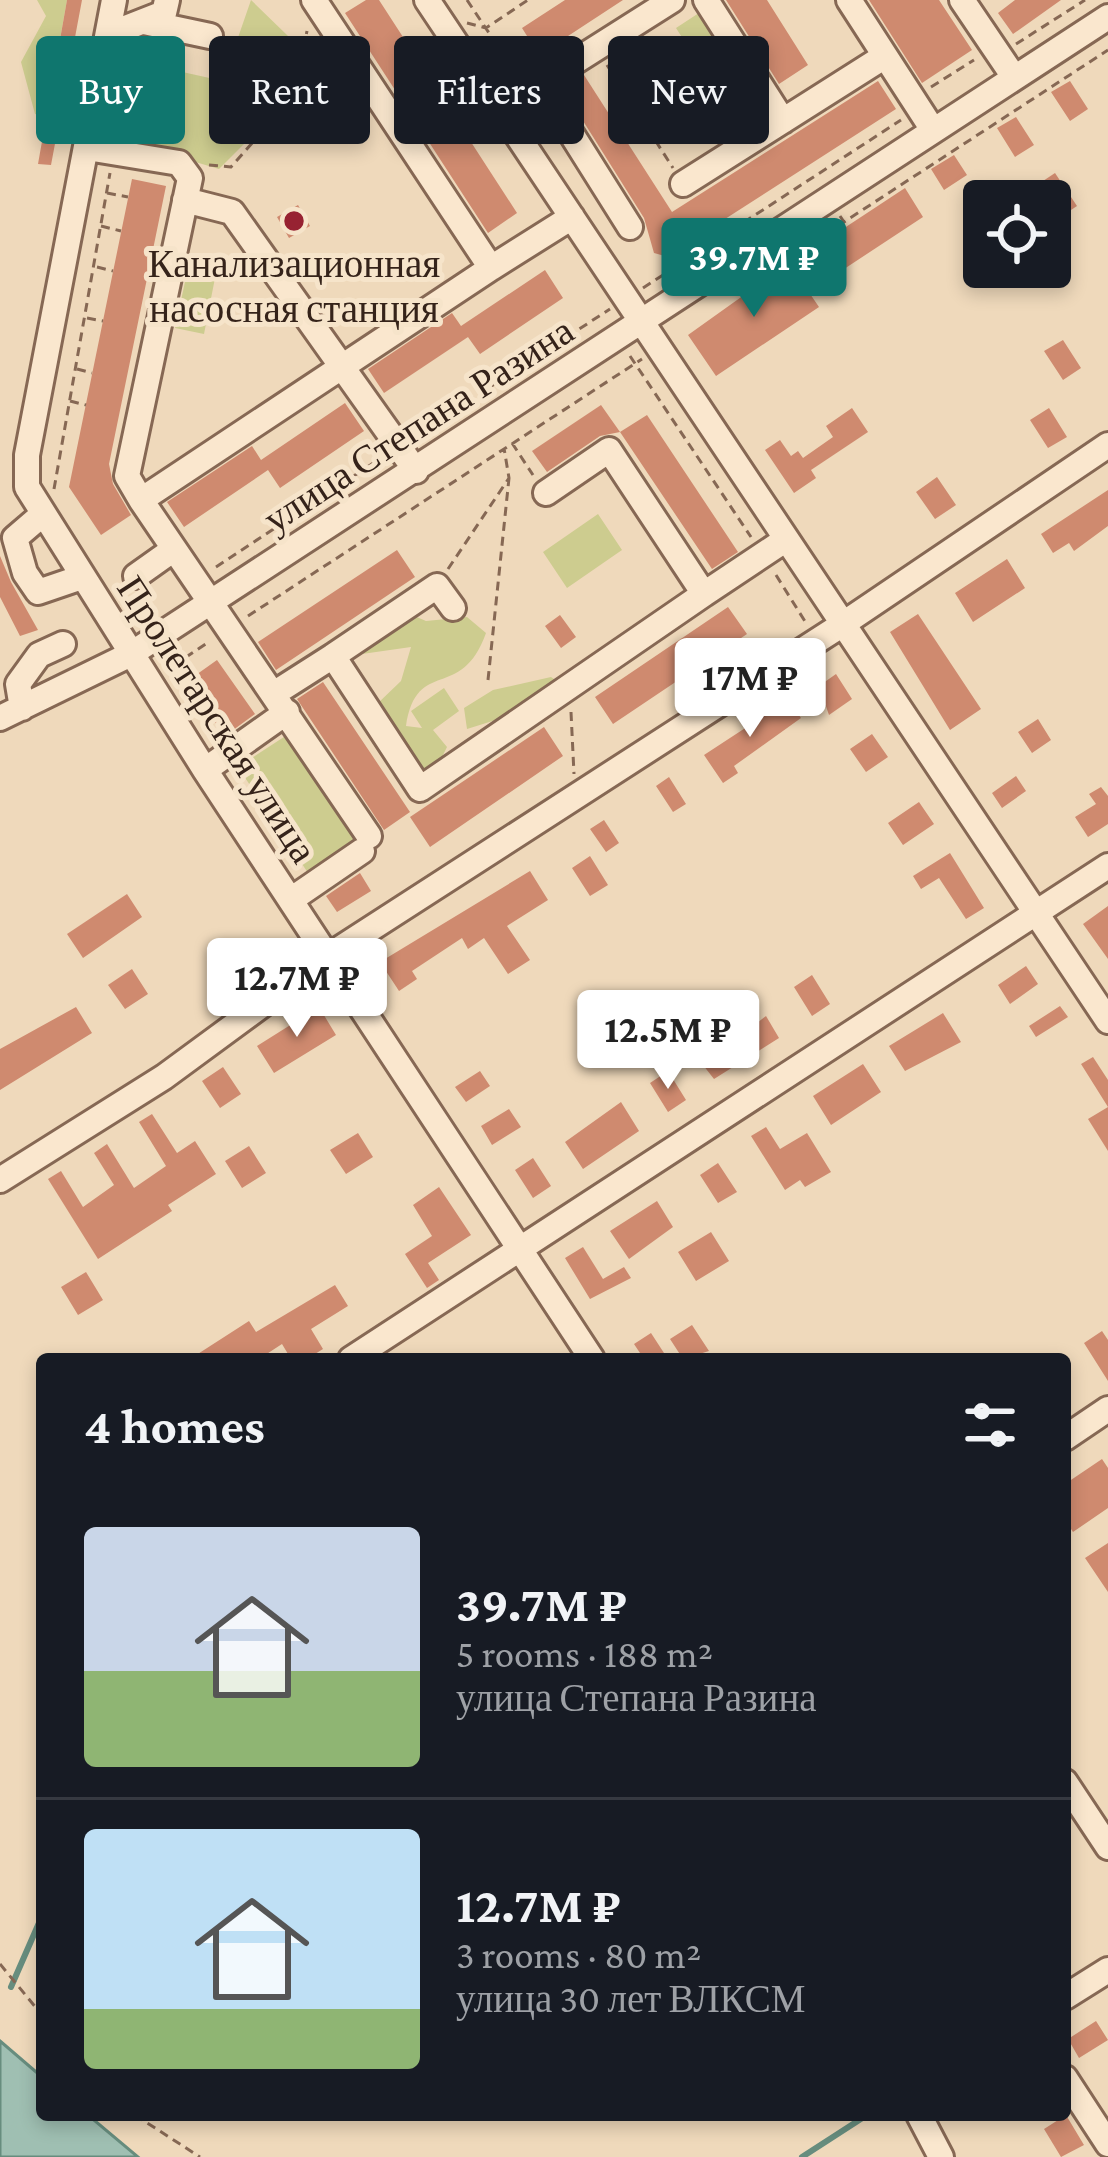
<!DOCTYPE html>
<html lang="en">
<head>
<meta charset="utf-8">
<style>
	:root { --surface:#171b24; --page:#20242c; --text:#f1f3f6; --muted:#9ea1a6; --line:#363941; --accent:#0f766e }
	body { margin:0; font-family:"Crimson Pro",serif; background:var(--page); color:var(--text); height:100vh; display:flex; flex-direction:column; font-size:45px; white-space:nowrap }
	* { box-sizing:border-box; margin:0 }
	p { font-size:39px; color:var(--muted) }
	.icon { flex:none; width:66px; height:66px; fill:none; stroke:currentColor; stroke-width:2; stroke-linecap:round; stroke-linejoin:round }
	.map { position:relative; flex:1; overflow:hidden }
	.sheet { position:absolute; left:36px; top:1353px; width:1035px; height:768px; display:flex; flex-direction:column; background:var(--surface); border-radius:12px; box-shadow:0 6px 18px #0003 }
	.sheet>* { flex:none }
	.guide { position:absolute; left:36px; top:36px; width:1038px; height:108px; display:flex; gap:24px }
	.buttons { position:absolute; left:963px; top:180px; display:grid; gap:24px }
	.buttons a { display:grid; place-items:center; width:108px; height:108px; border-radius:12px; background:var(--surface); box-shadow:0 6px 18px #0003; font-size:60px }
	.price { position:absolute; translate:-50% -102px; padding:0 27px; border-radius:12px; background:#fff; color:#222; font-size:39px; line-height:78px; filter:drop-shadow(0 3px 6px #0008) }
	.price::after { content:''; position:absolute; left:50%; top:72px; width:36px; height:27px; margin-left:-18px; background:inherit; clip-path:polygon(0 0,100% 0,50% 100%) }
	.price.on { background:var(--accent); color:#fff }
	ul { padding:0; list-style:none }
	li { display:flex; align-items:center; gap:36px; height:300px; padding:0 48px }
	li+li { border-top:3px solid var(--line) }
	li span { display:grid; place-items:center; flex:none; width:336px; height:240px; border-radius:12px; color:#555 }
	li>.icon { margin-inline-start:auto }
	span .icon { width:144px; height:144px; fill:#fffc; stroke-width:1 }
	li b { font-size:51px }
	h2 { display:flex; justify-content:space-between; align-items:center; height:144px; padding:0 48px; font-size:51px }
	.chip { padding:0 42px; border-radius:12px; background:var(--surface); box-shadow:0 6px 18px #0003; font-size:42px; line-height:108px }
	.chip.on { background:var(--accent); color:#fff }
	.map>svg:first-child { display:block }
	.green { fill:#cdcc8f }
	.water { fill:#9fbfb2; stroke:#678d7e; stroke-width:3 }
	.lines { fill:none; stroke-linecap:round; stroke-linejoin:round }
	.stream { stroke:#678d7e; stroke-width:6 }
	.building { fill:#cf8a6f }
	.minor-casing { stroke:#866854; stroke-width:30 }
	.path { stroke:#866854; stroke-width:3; stroke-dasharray:9 6; stroke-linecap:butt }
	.minor { stroke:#fae7ce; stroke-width:24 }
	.poi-dot { fill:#972232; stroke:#f6e4ca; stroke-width:4.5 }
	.labels { text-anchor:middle; stroke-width:10; stroke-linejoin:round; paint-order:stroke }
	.poi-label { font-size:39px; fill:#35231a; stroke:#f6e4ca }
	.street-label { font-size:39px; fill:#35231a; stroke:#f6e4ca }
</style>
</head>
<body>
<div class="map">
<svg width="1108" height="2157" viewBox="0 0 1108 2157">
	<rect width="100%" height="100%" fill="#efd9bb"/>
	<path class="green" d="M37 0H67L46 117 35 114 21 62 46 16Z
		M251 0 288 36 278 110 219 169 101 134 115 57 223 81Z
		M705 9 754 86 725 104 676 28Z
		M188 268 216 273 204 334 175 328Z
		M598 514 622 550 567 588 543 552Z
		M386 604 426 621 467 617 486 633C461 703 417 656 406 726L422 728 411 711 444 688 459 711 433 730 447 747 436 769 418 772 376 705 401 681 411 647 362 654 343 637Z
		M551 677 557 681 512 715 467 729 464 708 493 690Z
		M287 735 356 841 308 873 238 767Z"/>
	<path class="water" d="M0 2041 42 2077V2115H88L138 2157H0Z"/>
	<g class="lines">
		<path class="stream" d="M11 1987 42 1916
			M802 2157 867 2115"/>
	</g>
	<path class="building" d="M67 0H82L51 165 38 164Z
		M366 0H379L517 213 488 233 345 13Z
		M565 0H623L539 55 522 28Z
		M726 0H767L808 65 779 84Z
		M869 0H939L972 50 922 83Z
		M1015 0H1061L1013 34 998 13Z
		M584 75 672 212 878 81 896 109 683 246 679 260 654 253 644 218 563 89Z
		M1070 81 1088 109 1070 121 1051 92Z
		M1016 117 1034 145 1015 157 997 128Z
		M954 155 967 175 944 190 931 169Z
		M1055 173 1077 206 1050 224V201H1013Z
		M132 179 166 186 109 464 113 484 131 515 101 535 69 487Z
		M905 188 923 217 838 273 820 244Z
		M298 205 310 226 289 238 277 217Z
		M789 263 819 307 716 376 688 335Z
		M545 270 563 298 480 354 463 330 468 337 384 393 368 369 452 313 461 326Z
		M1063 340 1081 368 1063 380 1044 351Z
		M345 403 364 431 280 488 268 470 184 527 167 502 252 446 261 460Z
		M601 405 620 432 600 436 547 472 532 451Z
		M852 408 868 432 811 470 816 478 794 493 765 450 780 440 791 456 798 451 803 458 833 437 826 426Z
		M1049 408 1067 437 1048 448 1030 420Z
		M647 415 738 552 712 569 620 432Z
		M937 477 956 505 935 519 916 492Z
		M1108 490V526L1074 551 1069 543 1053 553 1041 534Z
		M397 550 415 577 276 670 258 642Z
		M0 556 11 582 38 630 20 636 0 597Z
		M1007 559 1025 588 973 622 955 593Z
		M728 607 747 634 613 724 595 697Z
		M918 614 981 709 950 730 890 632Z
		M560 615 576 637 561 648 545 626Z
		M217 660 255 714 225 736 186 682Z
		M836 674 852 699 829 715 819 686Z
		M323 682 410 812 384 830 297 699Z
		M788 700 801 718 734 766 738 773 723 783 704 755Z
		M1038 719 1051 740 1032 753 1018 732Z
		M544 727 563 756 430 847 410 817Z
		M872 734 888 757 866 772 850 749Z
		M1016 776 1026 791 1002 808 992 793Z
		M669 777 686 804 673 812 656 786Z
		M1101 787 1108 796V824L1088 837 1075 817 1096 804 1089 794Z
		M919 802 934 824 903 845 888 823Z
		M604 820 619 843 606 852 590 829Z
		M950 853 984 908 966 919 939 878 921 889 913 876Z
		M590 856 608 885 590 896 572 868Z
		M530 871 548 900 507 926 530 960 508 974 484 938 468 949 462 938 412 971 417 979 399 991 380 962Z
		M360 873 371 891 337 912 326 896Z
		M127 894 142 917 83 958 67 934Z
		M1108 906V959L1083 924Z
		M1026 966 1038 984 1010 1004 998 985Z
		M132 969 148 994 125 1009 108 985Z
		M812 975 830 1004 812 1016 794 987Z
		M1060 1006 1068 1017 1036 1037 1029 1026Z
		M76 1007 92 1033 0 1090V1049Z
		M319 1007 336 1035 274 1073 257 1046Z
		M943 1013 961 1042 905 1071 889 1046Z
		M766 1016 779 1038 714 1079 703 1065Z
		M1093 1057 1108 1080V1151L1088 1119 1108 1107 1081 1064Z
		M863 1064 881 1092 831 1125 813 1096Z
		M223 1067 241 1094 220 1108 202 1081Z
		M480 1071 490 1086 466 1102 455 1087Z
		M668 1071 686 1100 668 1112 650 1083Z
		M621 1102 639 1131 583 1169 565 1142Z
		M509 1109 521 1127 492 1145 481 1126Z
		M152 1114 177 1153 195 1141 216 1174 168 1205 172 1211 98 1259 48 1179 61 1171 83 1207 114 1185 94 1153 107 1144 134 1188 166 1166 139 1122Z
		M766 1127 780 1149 807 1133 831 1172 805 1187 800 1180 785 1190 751 1136Z
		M358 1133 373 1157 346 1174 330 1150Z
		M249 1146 266 1173 242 1188 225 1161Z
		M533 1158 551 1186 533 1198 515 1170Z
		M718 1163 737 1192 718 1203 700 1175Z
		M439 1187 471 1235 428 1263 439 1280 427 1288 405 1254 432 1236 413 1205Z
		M657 1201 673 1227 629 1259 610 1231Z
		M711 1232 729 1261 696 1281 678 1252Z
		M583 1247 603 1279 624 1267 631 1278 590 1299 565 1258Z
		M86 1272 103 1300 78 1315 61 1287Z
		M335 1285 348 1306 311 1329 323 1349 307 1359H291L282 1344 259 1359H190L249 1321 256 1332Z
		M692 1325 709 1351 683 1359 670 1339Z
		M1102 1331 1108 1340V1381L1084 1343Z
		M651 1333 664 1353 644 1359 634 1344Z
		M1102 1459 1108 1468V1508L1073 1532 1065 1520V1484Z
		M1108 1543V1592L1085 1558Z
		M1096 2021 1108 2040 1079 2058 1068 2039Z
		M1066 2115 1084 2145 1061 2157 1044 2129Z"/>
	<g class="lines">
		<defs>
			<path id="minor" d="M114 0 27 455V487L205 770 592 1359
				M427 0 1108 1021
				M706 0 783 121
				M849 0 933 130
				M962 0 1014 77
				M144 22 210 36
				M108 35 164 13 167 0
				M540 84 630 227
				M500 109 672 0
				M87 148 179 163 190 178 127 476 141 500 491 268 314 0
				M683 184 885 56
				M185 200 232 212 416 471
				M491 268 572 217
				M141 500 369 836
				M43 514 15 538 25 573 38 592 82 577
				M136 576 174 549
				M704 594 785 540
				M453 608 437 586 333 656 420 789 704 594 609 450 546 493
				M275 693 333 656
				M22 708 18 684 39 655 63 644
				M0 718 131 654 1108 17
				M205 770 287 712
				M292 899 362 851
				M0 1180 164 1077 330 955 840 626 1108 445
				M351 1359 1108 866
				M1065 1438 1108 1409
				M1065 1782 1108 1847
				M1065 1997 1108 1970
				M1065 2078 1108 2144
				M919 2115 941 2157"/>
		</defs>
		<use href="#minor" class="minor-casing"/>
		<path class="path" d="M467 0 517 75
			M467 23 486 28 528 0
			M1016 44 1085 0
			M607 65 673 168
			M931 87 974 60
			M117 134 132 49
			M209 165 231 167 293 97 307 31
			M107 193 128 197
			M840 216 844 222 1108 50
			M101 226 121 231
			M97 267 113 271
			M643 288 901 120
			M87 318 103 321
			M630 356 751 537
			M77 369 92 373
			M70 401 86 405
			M416 435 610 309
			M512 443 533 475
			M54 489 110 173
			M216 567 378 460
			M448 569 509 478 504 448
			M776 575 806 623
			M121 592 142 625
			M248 616 642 359
			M164 657 216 734
			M173 666 210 641
			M488 680 509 478
			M571 712 574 774
			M0 1964 42 2015
			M135 2115 200 2157"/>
		<use href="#minor" class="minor"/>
	</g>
	<circle class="poi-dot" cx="294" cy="221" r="12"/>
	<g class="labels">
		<g class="poi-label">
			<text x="294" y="277">Канализационная<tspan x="294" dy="45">насосная станция</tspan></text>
		</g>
		<g class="street-label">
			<text transform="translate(418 424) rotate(-33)" y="14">улица Степана Разина</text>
			<text transform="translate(218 719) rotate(57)" y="14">Пролетарская улица</text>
		</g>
	</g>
</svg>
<div class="buttons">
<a><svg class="icon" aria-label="locate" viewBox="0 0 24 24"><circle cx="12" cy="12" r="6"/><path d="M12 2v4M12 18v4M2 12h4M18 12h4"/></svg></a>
</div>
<b class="price on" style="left:754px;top:320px">39.7M ₽</b>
<b class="price" style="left:750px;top:740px">17M ₽</b>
<b class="price" style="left:297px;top:1040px">12.7M ₽</b>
<b class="price" style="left:668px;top:1092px">12.5M ₽</b>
<div class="guide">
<a class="chip on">Buy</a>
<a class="chip">Rent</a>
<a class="chip">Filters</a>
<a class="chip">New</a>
</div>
<section class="sheet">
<h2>4 homes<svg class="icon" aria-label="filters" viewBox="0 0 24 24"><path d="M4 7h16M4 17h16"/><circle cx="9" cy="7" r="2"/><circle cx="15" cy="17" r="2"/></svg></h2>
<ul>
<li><span style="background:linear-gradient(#c9d6e8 60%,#8fb573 0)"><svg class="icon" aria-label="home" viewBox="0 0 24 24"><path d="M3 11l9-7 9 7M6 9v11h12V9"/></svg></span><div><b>39.7M ₽</b><p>5 rooms · 188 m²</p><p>улица Степана Разина</p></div></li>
<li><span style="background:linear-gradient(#bfe0f5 75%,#8fb573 0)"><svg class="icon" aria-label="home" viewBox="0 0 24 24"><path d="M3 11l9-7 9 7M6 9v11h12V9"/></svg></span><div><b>12.7M ₽</b><p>3 rooms · 80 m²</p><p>улица 30 лет ВЛКСМ</p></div></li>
</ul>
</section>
</div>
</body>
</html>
